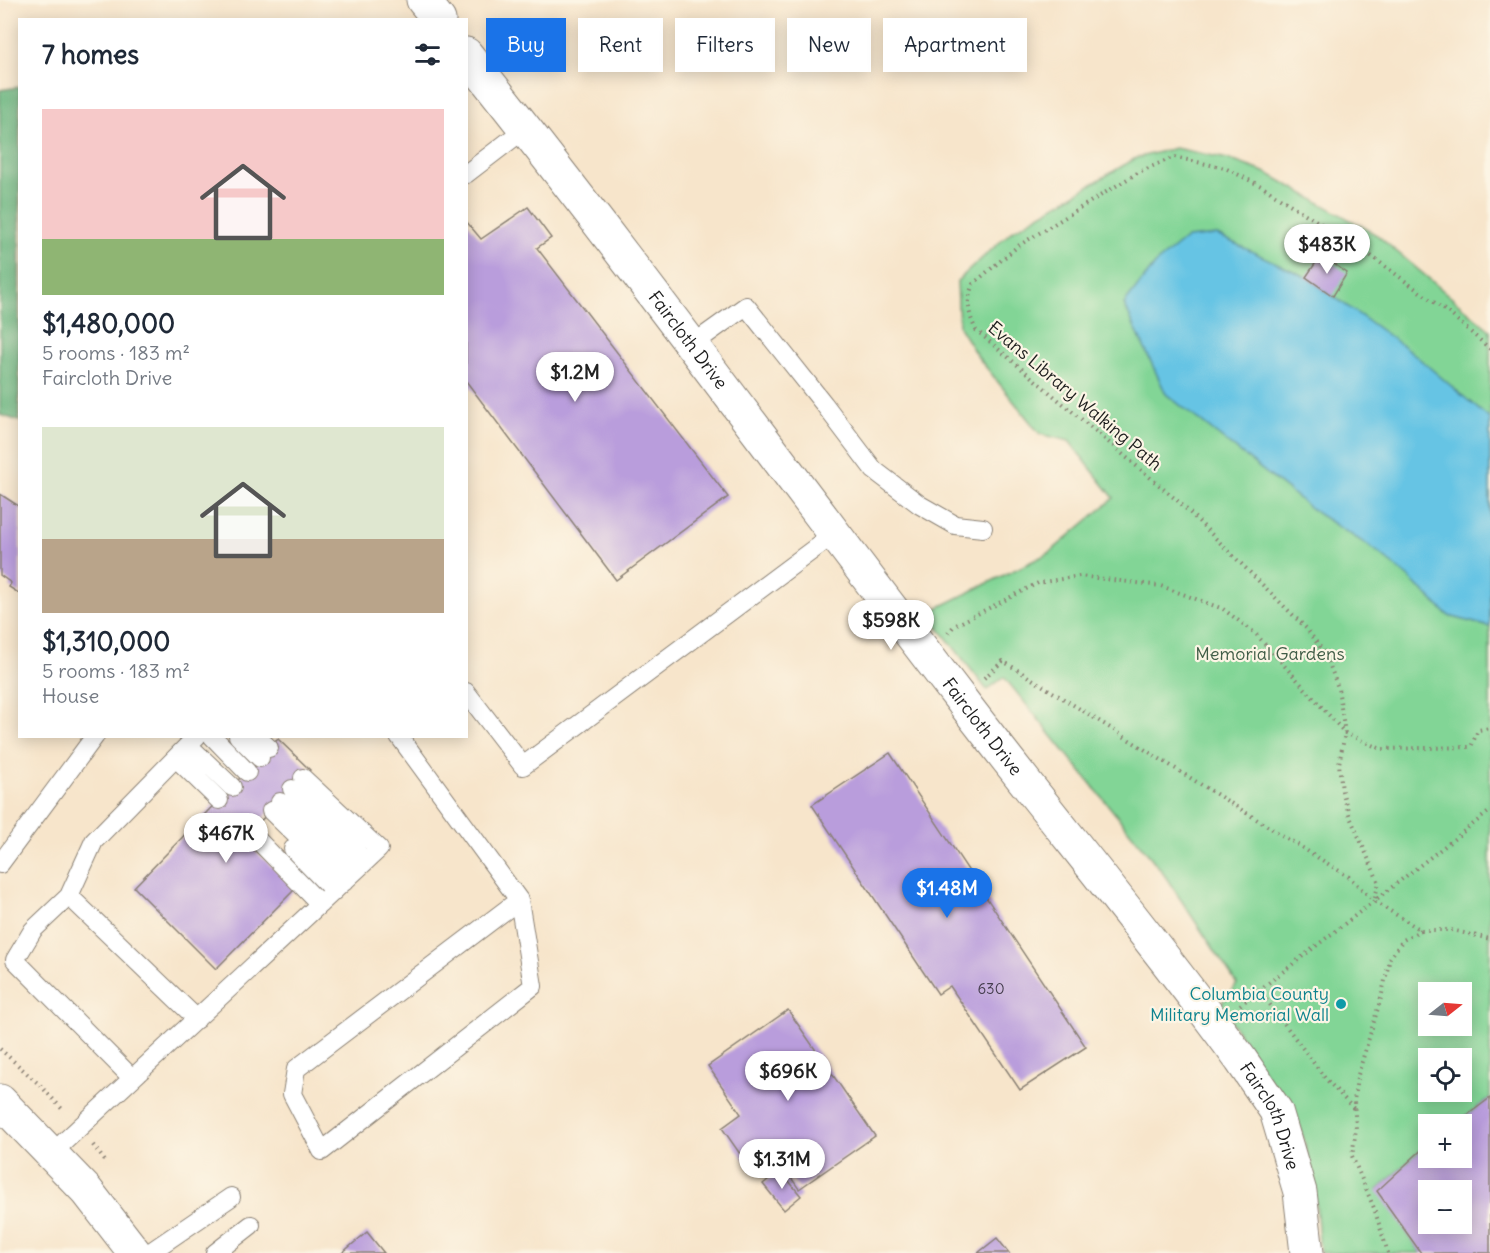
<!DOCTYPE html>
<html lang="en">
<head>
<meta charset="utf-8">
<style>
	:root { --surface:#fff; --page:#f6f6f7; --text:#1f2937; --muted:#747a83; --accent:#1a73e8 }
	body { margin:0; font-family:Delius,sans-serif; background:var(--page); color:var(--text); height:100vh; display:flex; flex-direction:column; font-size:22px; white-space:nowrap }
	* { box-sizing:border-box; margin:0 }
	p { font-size:20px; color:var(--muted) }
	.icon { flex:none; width:33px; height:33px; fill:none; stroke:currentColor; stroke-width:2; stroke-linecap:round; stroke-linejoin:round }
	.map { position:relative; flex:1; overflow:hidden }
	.panel { position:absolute; left:18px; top:18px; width:450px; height:720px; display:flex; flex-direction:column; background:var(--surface); border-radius:0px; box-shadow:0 3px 15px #0003 }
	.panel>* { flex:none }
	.hud { position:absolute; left:486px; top:18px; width:570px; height:54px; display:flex; gap:12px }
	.needle { width:39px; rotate:73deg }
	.buttons { position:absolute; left:1418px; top:982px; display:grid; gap:12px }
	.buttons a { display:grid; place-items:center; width:54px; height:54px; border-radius:0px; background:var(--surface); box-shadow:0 3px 15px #0003; font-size:30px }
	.price { position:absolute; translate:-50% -51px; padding:0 14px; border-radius:21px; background:#fff; color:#222; font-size:20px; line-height:39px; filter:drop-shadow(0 2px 3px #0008) }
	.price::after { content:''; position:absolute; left:50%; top:36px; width:18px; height:14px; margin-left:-9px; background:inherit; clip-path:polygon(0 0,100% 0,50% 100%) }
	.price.current { background:var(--accent); color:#fff }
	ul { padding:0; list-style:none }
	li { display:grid; align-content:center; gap:12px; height:318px; padding:0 24px }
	li span { display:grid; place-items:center; height:186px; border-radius:0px; color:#555 }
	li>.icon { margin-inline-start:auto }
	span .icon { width:108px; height:108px; fill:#fffc; stroke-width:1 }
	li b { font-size:26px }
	h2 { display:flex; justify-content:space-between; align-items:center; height:72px; padding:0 24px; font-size:26px }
	.tag { padding:0 21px; border-radius:0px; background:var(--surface); box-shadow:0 3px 15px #0003; font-size:21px; line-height:54px }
	.tag.current { background:var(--accent); color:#fff }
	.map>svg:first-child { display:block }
	.green { fill:#82d596; stroke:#4f7859; stroke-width:1.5; fill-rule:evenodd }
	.forest { fill:#69b67f; stroke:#42694e; stroke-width:1.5 }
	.water { fill:#66c4e4; stroke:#417080; stroke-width:1.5 }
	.building { fill:#b99ddc; fill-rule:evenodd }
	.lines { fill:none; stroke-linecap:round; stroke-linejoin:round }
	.lane-casing { stroke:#8a8074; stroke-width:20 }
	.street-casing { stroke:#8a8074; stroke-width:35 }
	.secondary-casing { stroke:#8a8074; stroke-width:35 }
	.path { stroke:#8a8074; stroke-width:4; stroke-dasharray:1.5 4.5; stroke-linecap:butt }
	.lane { stroke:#fff; stroke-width:18 }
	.street { stroke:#fff; stroke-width:33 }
	.secondary { stroke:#fff; stroke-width:33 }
	.culture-dot { fill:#0f9aa8; stroke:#fcf5e5; stroke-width:2 }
	.labels { text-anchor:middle; stroke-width:4.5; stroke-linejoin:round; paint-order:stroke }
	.number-label { font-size:15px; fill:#433c4c }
	.street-label { font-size:18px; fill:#1c1c1c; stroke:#fcf5e5 }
	.park-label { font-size:18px; fill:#405d47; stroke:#fcf5e5 }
	.culture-label { font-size:18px; fill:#0d838f; stroke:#fcf5e5; text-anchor:end }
</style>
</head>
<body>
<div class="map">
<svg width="1490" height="1253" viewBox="0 0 1490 1253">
	<rect width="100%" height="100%" fill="#fcf5e5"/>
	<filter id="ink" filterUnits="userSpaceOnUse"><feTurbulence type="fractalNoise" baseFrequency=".0167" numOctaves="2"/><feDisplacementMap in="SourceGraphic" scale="12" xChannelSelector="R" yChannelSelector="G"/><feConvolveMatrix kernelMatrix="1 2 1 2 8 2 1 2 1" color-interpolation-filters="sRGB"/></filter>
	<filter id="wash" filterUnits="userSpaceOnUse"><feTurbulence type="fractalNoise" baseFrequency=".008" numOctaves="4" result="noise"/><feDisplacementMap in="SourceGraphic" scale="24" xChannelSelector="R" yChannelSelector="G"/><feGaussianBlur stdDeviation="1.35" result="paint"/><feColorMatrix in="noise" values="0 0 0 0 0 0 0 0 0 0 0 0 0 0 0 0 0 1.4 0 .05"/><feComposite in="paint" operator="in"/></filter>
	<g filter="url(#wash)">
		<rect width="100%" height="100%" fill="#f7e5cb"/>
		<path class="green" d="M1175 148 1228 159 1267 173 1377 235 1490 330V1098L1454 1125H1428V1144L1378 1190 1421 1253H1320L1314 1178 1300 1126 1220 1005 1237 984 1161 870 1004 677 987 690 927 613 1049 553 1114 498 1069 441 1040 434 977 356 959 327 957 281 1012 231 1136 158ZM1428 993H1461V1026H1428ZM1428 1059H1461V1092H1428Z"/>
		<path class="forest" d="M19 87H20L19 421 0 415V90Z"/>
		<path class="water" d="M1217 235 1306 277 1409 350 1490 419V627L1449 616 1409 578 1374 549 1318 514 1166 394 1124 304 1157 262 1187 238Z"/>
		<g id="blocks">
			<path class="building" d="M528 207 551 238 537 248 728 497 616 580 466 381V221L481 239Z
				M1321 255 1347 273 1333 296 1306 277Z
				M0 494 20 507V594L9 587 11 583 0 575Z
				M278 739 310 770 243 839 295 889 216 969 134 887Z
				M890 753 1086 1047 1020 1090 950 986 938 994 812 805Z
				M788 1010 875 1136 799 1189 770 1148 747 1164 722 1128 741 1114 708 1066Z
				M1490 1098V1253H1421L1377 1191 1428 1144V1158H1461V1125H1454ZM1428 1191H1461V1224H1428Z
				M780 1170 801 1196 784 1210 763 1184Z
				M367 1232 384 1253H342Z
				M997 1238 1009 1253H978Z"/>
		</g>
	</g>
	<g filter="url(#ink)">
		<use href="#blocks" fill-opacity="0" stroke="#8a8074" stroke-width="1.5"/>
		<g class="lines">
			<defs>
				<path id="lane" d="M466 174 526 128
					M693 344 746 306 824 404 874 470 920 505 955 525 983 528
					M466 692 523 766 834 534
					M212 736 247 772
					M238 736 260 758
					M256 736 269 748
					M399 736 519 900 533 986 322 1151 292 1094 296 1069 519 900
					M188 745 232 787
					M176 758 219 800
					M292 789 365 861
					M280 802 353 873
					M271 811 344 882
					M250 832 320 904
					M293 849 334 891
					M0 864 95 736
					M69 896 94 841 197 736
					M132 1078 15 960 33 930 69 896 197 1019
					M51 1154 379 849 303 778
					M149 1253 231 1197
					M215 1253 251 1225"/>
				<g id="street">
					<path d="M423 0 439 20"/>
					<path id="s1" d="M466 54C635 265 794 483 959 697 1052 819 1151 936 1241 1060L1276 1111 1300 1192 1307 1253"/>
				</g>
				<path id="secondary" d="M0 1101 87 1191 135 1253"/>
			</defs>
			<use href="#lane" class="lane-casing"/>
			<use href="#street" class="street-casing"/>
			<use href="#secondary" class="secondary-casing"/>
			<path class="path" d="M1335 265 1349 242
				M1490 349 1450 314 1367 253 1261 186 1225 168 1174 157 1139 172 1018 246 973 284C966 300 968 314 976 330L1179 502 1306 628 1326 655 1338 688 1345 733 1339 764 1342 791 1350 817 1379 883 1374 901 1421 930H1451L1490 939
				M948 633 954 626 1038 583 1080 576 1161 586 1223 609 1255 633 1345 733 1381 749 1471 747 1478 730 1490 728
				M984 678 1003 661 1349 877 1374 901
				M1259 990 1325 1078 1354 1109
				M1240 1005 1490 811
				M0 1049 41 1086 63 1110
				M93 1145 105 1161
				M1388 1253 1374 1208 1352 1156 1356 1129 1354 1101 1357 1078 1381 998 1390 958 1403 940 1421 930"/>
			<use href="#lane" class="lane"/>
			<use href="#street" class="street"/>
			<use href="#secondary" class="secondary"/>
		</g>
	</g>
	<circle class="culture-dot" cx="1341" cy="1004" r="6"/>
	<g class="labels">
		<g class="number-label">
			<text x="991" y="994">630</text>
		</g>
		<g class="street-label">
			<text dy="6" stroke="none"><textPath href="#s1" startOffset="362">Faircloth Drive</textPath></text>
			<text transform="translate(1075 396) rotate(40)" y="6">Evans Library Walking Path</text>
			<text dy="6" stroke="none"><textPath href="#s1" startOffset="848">Faircloth Drive</textPath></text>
			<text dy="6" stroke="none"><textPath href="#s1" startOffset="1334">Faircloth Drive</textPath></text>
		</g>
		<g class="park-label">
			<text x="1270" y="660">Memorial Gardens</text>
		</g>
		<g class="culture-label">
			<text x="1329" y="1000">Columbia County<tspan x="1329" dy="21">Military Memorial Wall</tspan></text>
		</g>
	</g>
</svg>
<div class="buttons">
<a><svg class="needle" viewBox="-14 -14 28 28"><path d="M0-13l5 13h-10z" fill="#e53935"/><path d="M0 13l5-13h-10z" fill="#747a83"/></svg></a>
<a><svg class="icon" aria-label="locate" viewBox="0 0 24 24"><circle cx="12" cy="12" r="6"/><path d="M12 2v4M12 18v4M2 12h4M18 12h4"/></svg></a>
<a>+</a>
<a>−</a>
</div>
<b class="price" style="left:1327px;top:275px">$483K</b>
<b class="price" style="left:575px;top:403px">$1.2M</b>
<b class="price" style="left:891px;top:651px">$598K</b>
<b class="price" style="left:226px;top:864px">$467K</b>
<b class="price current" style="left:947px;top:919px">$1.48M</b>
<b class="price" style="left:788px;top:1102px">$696K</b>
<b class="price" style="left:782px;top:1190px">$1.31M</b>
<div class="hud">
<a class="tag current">Buy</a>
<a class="tag">Rent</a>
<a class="tag">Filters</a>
<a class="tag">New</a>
<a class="tag">Apartment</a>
</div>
<section class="panel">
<h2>7 homes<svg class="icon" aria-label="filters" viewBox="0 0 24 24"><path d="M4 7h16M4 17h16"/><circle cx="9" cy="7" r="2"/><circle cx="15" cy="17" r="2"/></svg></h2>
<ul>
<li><span style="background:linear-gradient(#f6c9c9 70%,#8fb573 0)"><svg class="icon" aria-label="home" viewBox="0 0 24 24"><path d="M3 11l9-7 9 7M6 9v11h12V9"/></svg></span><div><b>$1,480,000</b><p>5 rooms · 183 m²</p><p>Faircloth Drive</p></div></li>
<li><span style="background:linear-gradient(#dfe7d0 60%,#b9a48a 0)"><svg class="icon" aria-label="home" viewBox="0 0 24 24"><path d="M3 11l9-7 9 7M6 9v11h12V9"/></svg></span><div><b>$1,310,000</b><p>5 rooms · 183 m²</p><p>House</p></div></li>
</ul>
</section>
</div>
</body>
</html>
